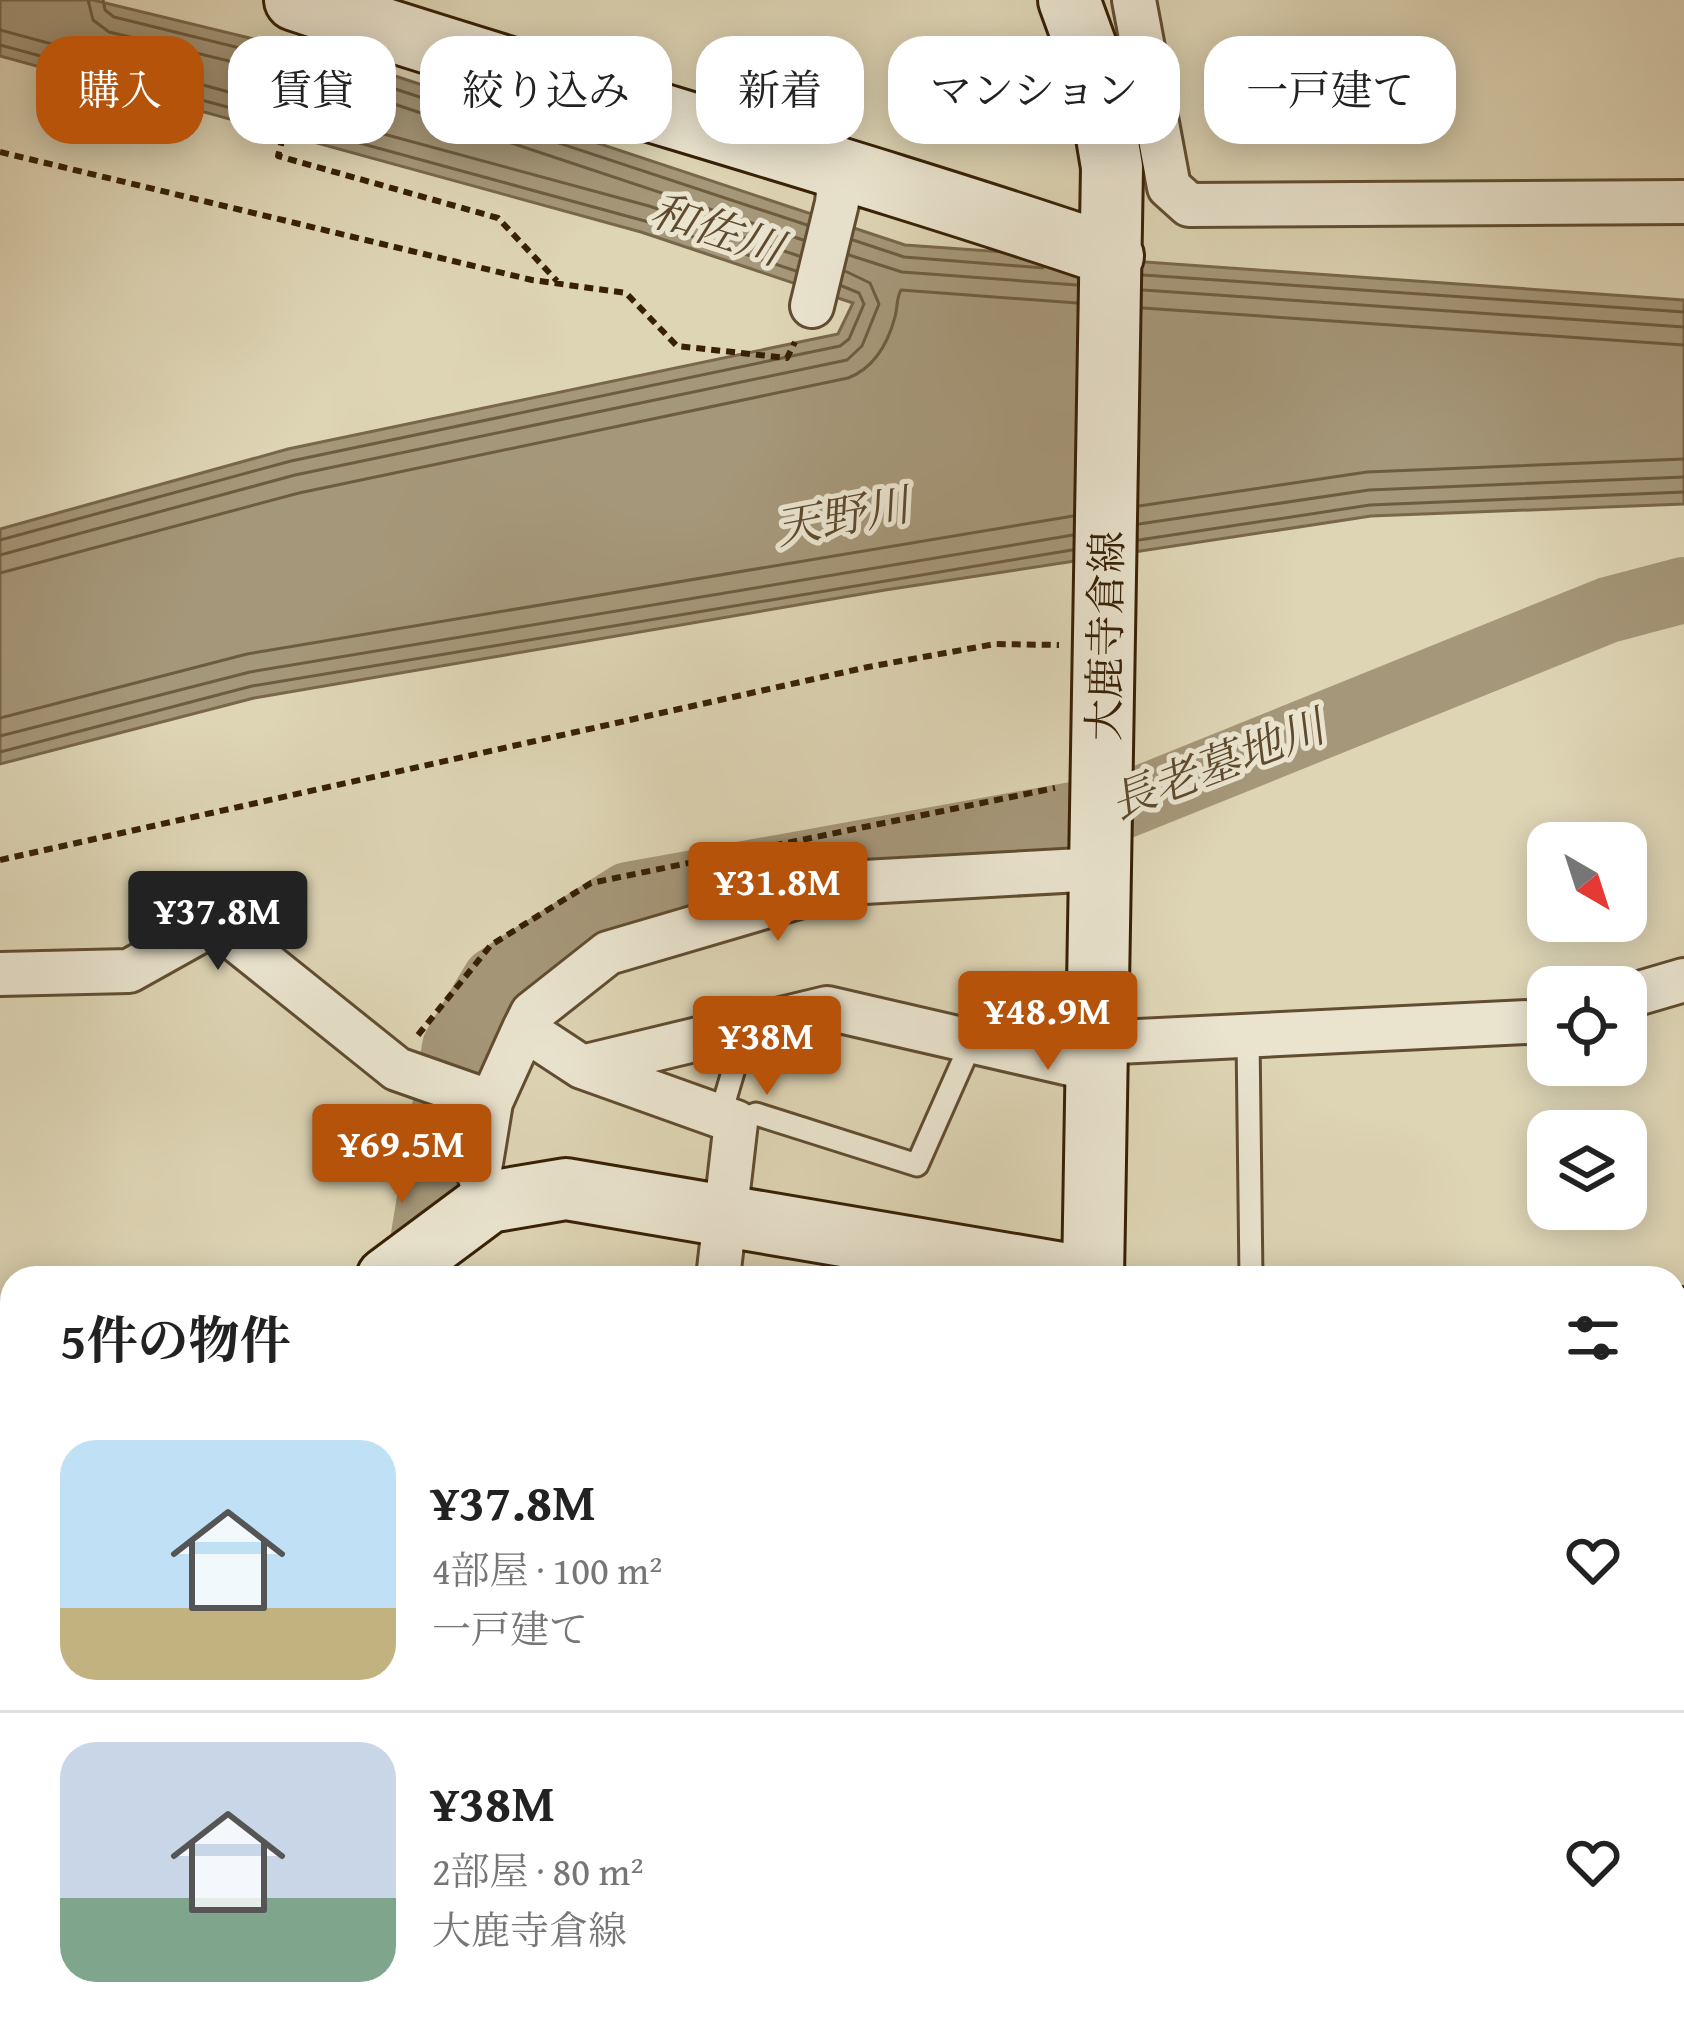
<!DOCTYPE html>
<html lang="ja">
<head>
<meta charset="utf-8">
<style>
	:root { --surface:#fff; --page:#f6f6f6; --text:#222; --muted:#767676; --line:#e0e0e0; --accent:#b45309 }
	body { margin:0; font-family:"Gentium Book Plus","Noto Serif JP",serif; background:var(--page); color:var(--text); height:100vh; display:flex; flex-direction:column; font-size:45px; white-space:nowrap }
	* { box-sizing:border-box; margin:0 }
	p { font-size:39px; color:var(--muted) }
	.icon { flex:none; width:66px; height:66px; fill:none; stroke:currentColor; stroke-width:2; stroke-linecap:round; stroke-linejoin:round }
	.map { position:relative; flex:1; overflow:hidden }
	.details { position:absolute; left:0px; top:1266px; width:1686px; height:771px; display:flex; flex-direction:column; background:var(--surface); border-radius:36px 36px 0 0; box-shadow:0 6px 30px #0003 }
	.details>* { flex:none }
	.top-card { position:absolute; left:36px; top:36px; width:1614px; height:108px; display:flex; gap:24px }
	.needle { width:78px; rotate:141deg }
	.tools { position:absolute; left:1527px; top:822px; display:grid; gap:24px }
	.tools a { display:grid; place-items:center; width:120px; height:120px; border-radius:24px; background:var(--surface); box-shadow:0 6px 30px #0003; font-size:60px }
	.price { position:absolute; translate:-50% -102px; padding:0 27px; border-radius:12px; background:var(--accent); color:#fff; font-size:39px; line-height:78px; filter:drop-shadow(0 3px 6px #0008) }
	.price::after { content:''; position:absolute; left:50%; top:72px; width:36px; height:27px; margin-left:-18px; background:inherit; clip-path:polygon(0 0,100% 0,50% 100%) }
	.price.selected { background:#222; color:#fff }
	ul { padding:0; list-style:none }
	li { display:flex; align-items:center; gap:36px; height:300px; padding:0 60px }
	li+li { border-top:3px solid var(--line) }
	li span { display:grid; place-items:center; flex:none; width:336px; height:240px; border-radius:36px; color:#555 }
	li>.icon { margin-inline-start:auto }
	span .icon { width:144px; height:144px; fill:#fffc; stroke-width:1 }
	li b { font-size:51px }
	h2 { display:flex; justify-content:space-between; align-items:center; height:144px; padding:0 60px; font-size:51px }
	.tag { padding:0 42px; border-radius:36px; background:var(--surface); box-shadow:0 6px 30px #0003; font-size:42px; line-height:108px }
	.tag.selected { background:var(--accent); color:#fff }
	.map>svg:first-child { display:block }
	.green { fill:#c2b697; stroke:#7c6b4e; stroke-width:3 }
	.water { fill:#a59779; stroke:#79674b; stroke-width:3 }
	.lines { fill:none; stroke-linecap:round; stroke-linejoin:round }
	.shore { stroke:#6e5c3f; stroke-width:3 }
	.river { stroke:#a59779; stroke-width:66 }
	.lane-casing { stroke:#614d31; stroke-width:27 }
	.street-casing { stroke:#614d31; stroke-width:48 }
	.secondary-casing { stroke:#372005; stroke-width:66 }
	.path { stroke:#372005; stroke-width:6; stroke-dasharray:9 6; stroke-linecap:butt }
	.lane { stroke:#eae4cf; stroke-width:21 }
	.street { stroke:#eae4cf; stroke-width:42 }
	.secondary { stroke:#eae4cf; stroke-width:60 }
	.labels { text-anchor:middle; stroke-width:10; stroke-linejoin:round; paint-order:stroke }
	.street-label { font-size:42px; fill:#372005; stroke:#eae4cf }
	.water-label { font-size:45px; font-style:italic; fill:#5e4a2e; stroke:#eae4cf }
</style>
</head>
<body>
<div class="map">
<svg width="1684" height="2035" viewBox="0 0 1684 2035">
	<rect width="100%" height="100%" fill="#ded5b5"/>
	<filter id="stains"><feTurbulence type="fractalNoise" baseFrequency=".00167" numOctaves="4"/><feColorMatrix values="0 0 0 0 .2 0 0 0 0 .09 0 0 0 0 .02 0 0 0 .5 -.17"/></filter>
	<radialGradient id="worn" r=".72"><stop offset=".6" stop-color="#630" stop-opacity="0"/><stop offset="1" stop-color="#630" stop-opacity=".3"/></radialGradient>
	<path class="green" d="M212 2025H483L479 2035H209Z
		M754 2025H963L973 2035H753Z
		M1074 2025H1258L1260 2035H1055Z"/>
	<path class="water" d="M0 0H93L365 66 905 245 1684 300V504L1371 516 885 590 254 698 0 764V529L288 449 838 334 853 303 641 232 0 56Z"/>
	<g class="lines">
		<path class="shore" d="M88 0 93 20 109 32 358 92 803 240
			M103 0 105 10 114 17 362 78 807 225
			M0 30 649 206 799 256
			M0 45 645 221 796 271
			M853 240 904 257 1043 268
			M849 255 902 272 1077 285
			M1143 275 1684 312
			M1143 290 1684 327
			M1143 308 1684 345
			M1139 506 1367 472 1684 459
			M1139 524 1369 490 1684 477
			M0 540 291 461 840 346 849 339 864 304 859 293 842 286
			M1139 540 1370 505 1684 492
			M0 555 295 475 847 360 862 346 879 304 870 283 845 271
			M0 573 299 493 848 378C874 368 888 343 895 317 898 306 896 299 901 290L1077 303
			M0 718 247 654 1073 516
			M0 736 250 672 1073 535
			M0 752 252 686 1072 550"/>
		<path class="river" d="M417 1278 455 1047 495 980 628 895 1123 806 1608 610 1684 590
			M67 2035 69 2025"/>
		<defs>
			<path id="lane" d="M1248 1037 1251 1278
				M720 1116 746 1028
				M736 1122 756 1114 917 1165 972 1041
				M1527 2035 1540 2025"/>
			<path id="street" d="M1134 0 1169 187 1189 205 1684 202
				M812 306 837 203 840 168
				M0 974 129 971 215 923 397 1069 491 1102
				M1626 997 1684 980
				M524 1029 582 1067 827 1008 1096 1070
				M1097 1043 1548 1021
				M582 1067 736 1122 718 1278
				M489 1202 479 1175 491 1102 524 1029 532 1013 608 953 846 883 1099 869
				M1674 1562 1684 1586
				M1674 1744 1684 1729
				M0 1992 12 1974
				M1660 2025 1669 2035
				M656 2035 665 2025"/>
			<path id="secondary" d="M295 0C567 90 842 164 1113 256
				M1069 0 1097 77 1112 167 1093 1278
				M387 1278 489 1202 566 1189 1091 1278
				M1674 1320 1684 1318
				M155 2035 159 2025"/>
		</defs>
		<use href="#lane" class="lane-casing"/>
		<use href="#street" class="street-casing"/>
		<use href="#secondary" class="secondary-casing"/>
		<path class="path" d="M306 50 278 156 498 218 557 281
			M0 152 532 280 626 293 677 346 787 358 795 342
			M0 860 868 667 995 644 1059 645
			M418 1035 491 945 591 883 1055 788
			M37 2035 41 2025
			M1199 2035 1206 2025"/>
		<use href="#lane" class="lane"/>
		<use href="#street" class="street"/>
		<use href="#secondary" class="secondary"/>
	</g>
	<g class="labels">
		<g class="street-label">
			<text transform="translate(1105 636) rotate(-89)" y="15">大鹿寺倉線</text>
		</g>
		<g class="water-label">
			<text transform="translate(717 229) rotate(18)" y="16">和佐川</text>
			<text transform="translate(842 516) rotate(-11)" y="16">天野川</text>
			<text transform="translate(1217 764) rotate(-21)" y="16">長老墓地川</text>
		</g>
	</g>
	<rect width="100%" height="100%" filter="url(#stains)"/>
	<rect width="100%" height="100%" fill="url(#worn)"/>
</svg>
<div class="tools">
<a><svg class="needle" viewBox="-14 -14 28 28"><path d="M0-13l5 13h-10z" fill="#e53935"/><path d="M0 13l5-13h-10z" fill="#767676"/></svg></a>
<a><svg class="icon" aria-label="locate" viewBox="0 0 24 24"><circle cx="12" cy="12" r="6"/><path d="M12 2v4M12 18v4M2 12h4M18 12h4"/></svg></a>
<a><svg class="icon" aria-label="layers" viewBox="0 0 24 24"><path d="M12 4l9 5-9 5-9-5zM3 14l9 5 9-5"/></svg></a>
</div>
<b class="price" style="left:778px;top:944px">¥31.8M</b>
<b class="price selected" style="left:218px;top:973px">¥37.8M</b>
<b class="price" style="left:1048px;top:1073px">¥48.9M</b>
<b class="price" style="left:767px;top:1098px">¥38M</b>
<b class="price" style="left:402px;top:1206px">¥69.5M</b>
<div class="top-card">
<a class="tag selected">購入</a>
<a class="tag">賃貸</a>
<a class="tag">絞り込み</a>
<a class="tag">新着</a>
<a class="tag">マンション</a>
<a class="tag">一戸建て</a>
</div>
<section class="details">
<h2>5件の物件<svg class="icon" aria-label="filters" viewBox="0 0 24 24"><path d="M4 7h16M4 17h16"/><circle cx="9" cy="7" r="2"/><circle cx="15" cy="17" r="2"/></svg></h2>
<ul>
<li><span style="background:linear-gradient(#bfe0f5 70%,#c2b280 0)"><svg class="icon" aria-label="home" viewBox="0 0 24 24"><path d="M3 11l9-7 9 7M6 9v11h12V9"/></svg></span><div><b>¥37.8M</b><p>4部屋 · 100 m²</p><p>一戸建て</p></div><svg class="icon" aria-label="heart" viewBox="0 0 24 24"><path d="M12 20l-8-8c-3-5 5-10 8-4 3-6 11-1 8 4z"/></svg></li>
<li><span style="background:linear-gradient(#c9d6e8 65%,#7fa58c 0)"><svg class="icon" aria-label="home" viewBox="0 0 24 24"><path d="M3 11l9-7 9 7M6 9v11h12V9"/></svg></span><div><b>¥38M</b><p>2部屋 · 80 m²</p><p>大鹿寺倉線</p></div><svg class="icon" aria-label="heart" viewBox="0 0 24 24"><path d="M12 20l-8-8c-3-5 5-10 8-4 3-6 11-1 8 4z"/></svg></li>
</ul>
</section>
</div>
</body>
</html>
